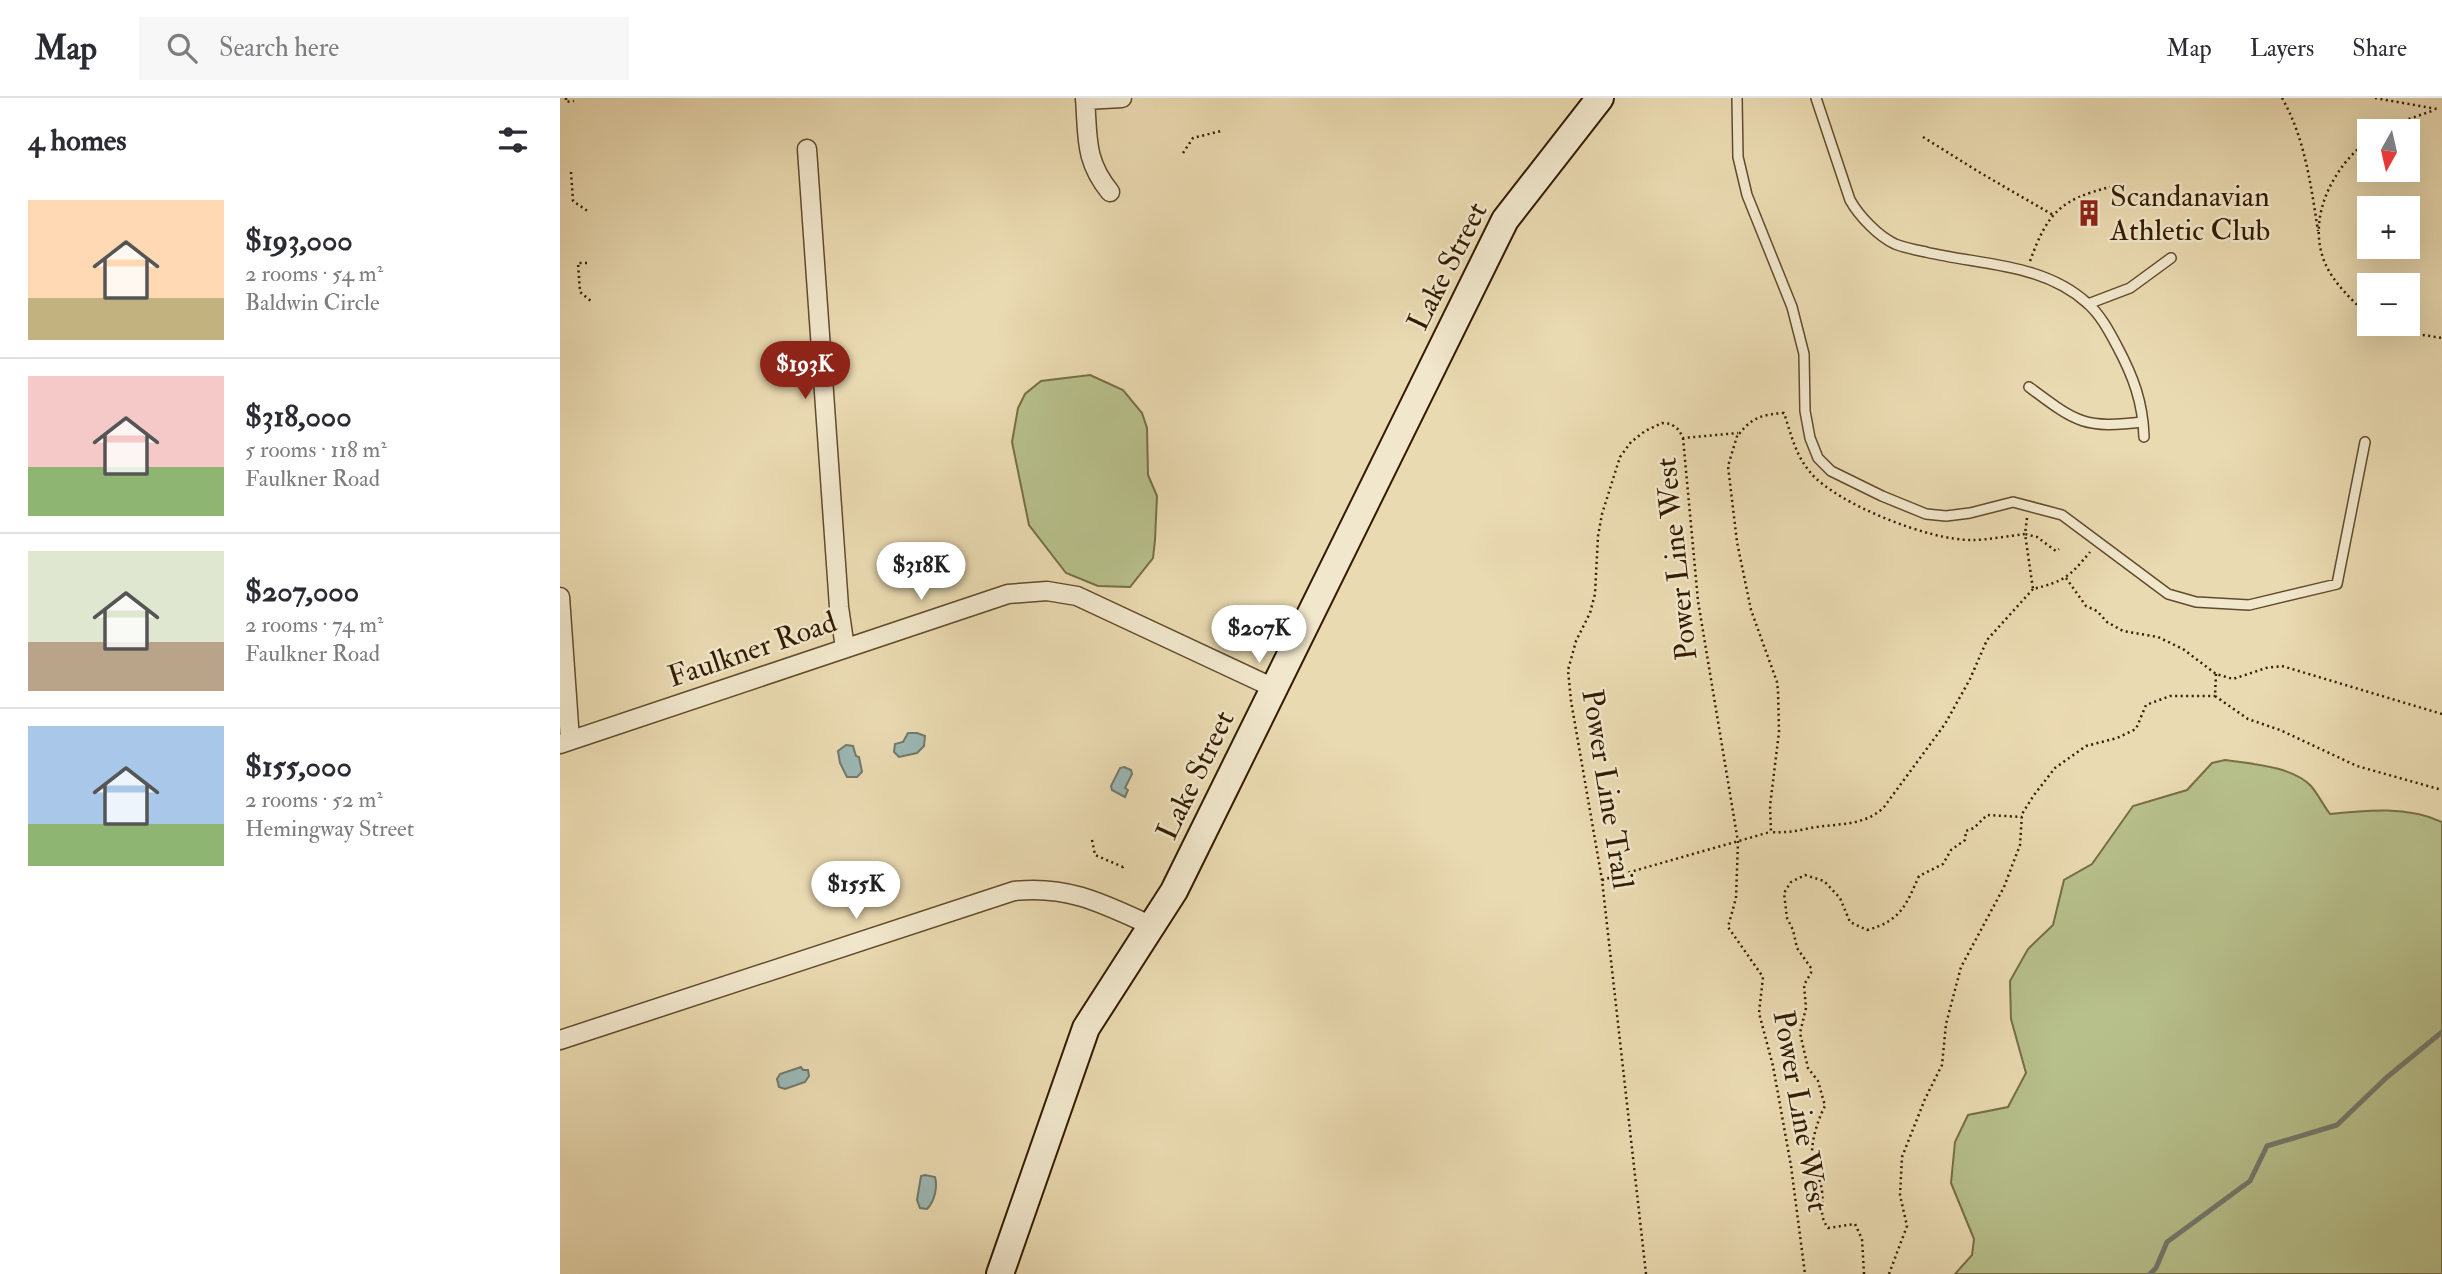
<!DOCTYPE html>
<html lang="en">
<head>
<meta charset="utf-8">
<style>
	:root { --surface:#fff; --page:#f7f7f7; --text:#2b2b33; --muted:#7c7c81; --line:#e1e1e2; --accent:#8f2418 }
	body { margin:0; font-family:"IM FELL Double Pica",serif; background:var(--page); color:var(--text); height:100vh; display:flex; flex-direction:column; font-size:26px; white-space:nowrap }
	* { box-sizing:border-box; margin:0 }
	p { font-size:23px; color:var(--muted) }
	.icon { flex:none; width:38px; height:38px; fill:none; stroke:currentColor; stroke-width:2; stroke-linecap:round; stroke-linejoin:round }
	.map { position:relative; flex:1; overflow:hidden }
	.details { display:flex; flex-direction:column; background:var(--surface); width:560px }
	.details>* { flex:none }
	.needle { width:46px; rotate:188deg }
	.tools { position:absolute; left:1797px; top:21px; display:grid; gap:14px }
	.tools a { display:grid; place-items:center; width:63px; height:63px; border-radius:0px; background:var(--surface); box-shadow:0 7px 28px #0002; font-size:35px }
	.price { position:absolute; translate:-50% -60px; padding:0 16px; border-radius:24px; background:#fff; color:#222; font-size:23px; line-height:46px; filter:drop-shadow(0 2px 4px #0008) }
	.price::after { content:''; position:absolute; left:50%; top:42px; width:21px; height:16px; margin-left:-10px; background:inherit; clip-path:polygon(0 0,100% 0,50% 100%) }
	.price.selected { background:var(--accent); color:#fff }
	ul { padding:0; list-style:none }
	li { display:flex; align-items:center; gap:21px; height:175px; padding:0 28px }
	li+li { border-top:2px solid var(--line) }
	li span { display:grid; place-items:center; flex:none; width:196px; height:140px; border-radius:0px; color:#555 }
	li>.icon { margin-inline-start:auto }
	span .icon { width:84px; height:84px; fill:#fffc; stroke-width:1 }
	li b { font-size:30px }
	h2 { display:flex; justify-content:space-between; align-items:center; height:84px; padding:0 28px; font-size:30px }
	header { display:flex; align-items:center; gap:42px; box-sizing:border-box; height:98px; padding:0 35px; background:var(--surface); border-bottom:2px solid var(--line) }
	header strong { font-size:33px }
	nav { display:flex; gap:38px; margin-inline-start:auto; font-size:24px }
	.search { width:490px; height:63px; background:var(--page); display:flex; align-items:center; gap:18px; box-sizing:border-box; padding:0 24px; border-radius:0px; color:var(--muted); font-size:26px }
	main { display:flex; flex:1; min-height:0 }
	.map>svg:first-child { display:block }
	.green { fill:#b7c08b; stroke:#766e46; stroke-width:2 }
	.water { fill:#9bb8b5; stroke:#72796d; stroke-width:2 }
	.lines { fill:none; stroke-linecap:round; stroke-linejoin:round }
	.stream { stroke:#72796d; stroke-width:5 }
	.lane-casing { stroke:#624b2c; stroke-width:12 }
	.street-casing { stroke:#624b2c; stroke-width:21 }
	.secondary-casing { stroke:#341b00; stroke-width:30 }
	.path { stroke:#341b00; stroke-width:2.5; stroke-dasharray:2 3.5; stroke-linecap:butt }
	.lane { stroke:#f1e7cc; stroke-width:9 }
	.street { stroke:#f1e7cc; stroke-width:18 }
	.secondary { stroke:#f1e7cc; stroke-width:26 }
	.labels { text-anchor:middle; stroke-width:5; stroke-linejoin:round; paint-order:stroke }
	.poi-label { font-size:30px; fill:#341b00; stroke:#f1e7cc; text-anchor:start }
	.street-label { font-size:30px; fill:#341b00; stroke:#f1e7cc }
</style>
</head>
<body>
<header>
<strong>Map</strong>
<div class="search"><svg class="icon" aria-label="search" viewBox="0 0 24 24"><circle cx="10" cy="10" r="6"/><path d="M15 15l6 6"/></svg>Search here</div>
<nav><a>Map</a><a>Layers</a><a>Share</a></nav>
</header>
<main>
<section class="details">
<h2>4 homes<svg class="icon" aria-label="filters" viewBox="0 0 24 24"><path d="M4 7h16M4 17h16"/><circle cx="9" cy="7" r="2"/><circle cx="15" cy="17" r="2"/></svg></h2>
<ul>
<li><span style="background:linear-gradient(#ffd9b3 70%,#c2b280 0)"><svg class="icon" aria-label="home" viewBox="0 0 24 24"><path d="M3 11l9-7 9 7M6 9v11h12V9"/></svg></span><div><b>$193,000</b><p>2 rooms · 54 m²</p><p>Baldwin Circle</p></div></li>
<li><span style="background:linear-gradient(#f6c9c9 65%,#8fb573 0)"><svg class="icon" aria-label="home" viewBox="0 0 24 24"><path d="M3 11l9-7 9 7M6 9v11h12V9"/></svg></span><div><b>$318,000</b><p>5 rooms · 118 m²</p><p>Faulkner Road</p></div></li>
<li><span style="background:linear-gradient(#dfe7d0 65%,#b9a48a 0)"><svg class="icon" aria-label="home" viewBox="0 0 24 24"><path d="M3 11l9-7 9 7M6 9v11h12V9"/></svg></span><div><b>$207,000</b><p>2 rooms · 74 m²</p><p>Faulkner Road</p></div></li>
<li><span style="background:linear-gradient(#a9c7e8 70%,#8fb573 0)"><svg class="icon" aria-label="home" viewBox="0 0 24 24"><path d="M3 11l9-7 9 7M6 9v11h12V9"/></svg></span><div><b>$155,000</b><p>2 rooms · 52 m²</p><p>Hemingway Street</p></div></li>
</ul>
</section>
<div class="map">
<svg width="1882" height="1176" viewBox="0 0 1882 1176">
	<rect width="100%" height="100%" fill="#eadab1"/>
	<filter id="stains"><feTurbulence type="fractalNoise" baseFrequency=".00286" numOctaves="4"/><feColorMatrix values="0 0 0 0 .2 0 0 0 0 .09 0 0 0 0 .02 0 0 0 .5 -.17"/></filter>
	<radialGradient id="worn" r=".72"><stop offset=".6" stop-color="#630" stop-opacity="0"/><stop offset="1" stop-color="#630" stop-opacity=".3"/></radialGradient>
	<path class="green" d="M530 277 563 292 582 315 587 330 588 377 597 398 595 442 593 460 570 489 538 488 506 475 469 427 452 344 458 310 465 296 481 283Z
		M1665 662C1691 666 1732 668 1751 688 1758 696 1763 707 1770 716 1806 712 1848 708 1882 724V1176H1395L1412 1157 1414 1141 1391 1085 1395 1044 1408 1017 1448 1009 1466 975 1451 921 1450 883 1468 851 1493 827 1504 782 1532 766 1573 708 1627 692 1652 665Z"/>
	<path class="water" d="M348 635H357L365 638 364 648 357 655 339 659 334 654 335 646 343 644Z
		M286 647 293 648 296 658 299 659 302 674 297 679H287L280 665 278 653Z
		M564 669 571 672 572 676 565 690 568 692 565 699 552 692 551 688 560 670Z
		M241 969 243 972H248L249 978 245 984 225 991 219 989 217 981 220 976Z
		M365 1077 375 1079C378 1090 374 1104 367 1111L360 1110 357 1102 361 1078Z"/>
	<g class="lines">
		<path class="stream" d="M1590 1176 1596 1170 1607 1144 1690 1083 1707 1048 1777 1027 1826 980 1882 934"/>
		<defs>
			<path id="lane" d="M1177 0 1178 59 1187 97 1232 209 1244 256 1245 313 1250 340 1258 360 1271 373 1322 398 1366 416 1386 418 1410 415 1453 404 1502 417 1608 496 1636 504 1689 507 1777 486 1805 344
				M1256 0 1290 102C1299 118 1318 138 1335 146 1345 150 1356 152 1366 154 1420 167 1483 165 1527 205 1540 216 1549 233 1557 248 1573 278 1583 304 1584 339
				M1528 206 1570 190 1611 160
				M1469 289C1516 324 1523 331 1583 324"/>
			<path id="street" d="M525 0C528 39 524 62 550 94
				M525 2 562 0
				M247 51 279 509 285 550
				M0 499 10 642
				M0 646 448 496 487 493 517 498 714 590
				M0 942 454 793C508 787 544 806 592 828"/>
			<path id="secondary" d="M440 1176 526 930 614 793 945 122 1040 0"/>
		</defs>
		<use href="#lane" class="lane-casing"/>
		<use href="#street" class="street-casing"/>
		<use href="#secondary" class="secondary-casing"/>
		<path class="path" d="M6 0V4L14 3
			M1722 0C1745 40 1751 88 1758 133
			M1815 0 1877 11
			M1824 33 1840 24 1872 13
			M1363 39 1419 74 1493 117
			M1810 41C1773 68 1746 120 1765 165 1774 186 1793 203 1810 219
			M623 55 633 40 661 33
			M11 74 13 103 29 114
			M1470 163C1488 114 1500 102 1550 89
			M27 165H18L20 194 32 204
			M1826 226 1851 235 1882 240
			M1123 340 1138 503 1178 744 1176 800 1168 829 1203 879 1199 915 1213 968 1231 1068 1245 1176
			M1467 420 1465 436 1477 439 1496 453 1499 451
			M1506 480 1526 508 1537 513 1547 524 1563 533 1598 539 1623 551 1656 576 1673 581 1706 570 1722 568 1882 616
			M1473 491 1427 542 1410 581 1385 626 1324 709C1304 729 1277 725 1250 730 1237 733 1225 735 1211 734L1210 708 1219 634 1218 593 1217 584 1191 512 1177 444 1168 368 1178 335H1180C1192 319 1205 316 1224 315 1231 336 1235 356 1250 374 1276 406 1371 443 1412 442 1427 442 1449 438 1465 436L1473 491C1505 483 1509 479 1530 454
			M1656 576 1655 598 1688 621 1720 632 1797 668 1882 692
			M532 742 535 757 563 769 564 766
			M1042 782 1210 734
			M1086 1176 1042 782 1011 603 1008 572 1016 543 1030 515 1035 496 1038 438 1042 416 1060 359 1071 344 1085 333 1102 325 1111 326 1119 332 1123 340 1178 335
			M1304 1176 1302 1141 1295 1126 1268 1130C1258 1116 1264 1109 1262 1093 1261 1083 1256 1076 1253 1067 1249 1049 1257 1023 1265 1008L1258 983 1248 970 1240 935 1246 910 1244 887 1251 875V870L1237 850 1233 832 1227 820 1224 795 1231 784 1245 777 1264 783 1280 800 1290 824 1307 832C1341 823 1346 807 1359 778L1383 766 1391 752 1405 742 1406 733 1414 730 1427 717 1462 719
			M1329 1176 1347 1128 1340 1097 1342 1059 1365 1001 1382 967 1386 926 1401 869 1444 789 1460 747 1462 716 1474 697 1495 670 1526 648 1557 640 1576 631 1586 607 1610 598H1655"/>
		<use href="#lane" class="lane"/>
		<use href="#street" class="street"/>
		<use href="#secondary" class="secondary"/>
	</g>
	<defs>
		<symbol id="building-bare" viewBox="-9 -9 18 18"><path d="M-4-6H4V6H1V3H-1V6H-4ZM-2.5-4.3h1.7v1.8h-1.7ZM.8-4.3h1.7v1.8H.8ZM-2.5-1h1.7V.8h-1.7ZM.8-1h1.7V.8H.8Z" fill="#8f2418" stroke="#f1e7cc" stroke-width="2.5" paint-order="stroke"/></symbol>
	</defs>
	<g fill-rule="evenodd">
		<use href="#building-bare" x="1510" y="96" width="38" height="38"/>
	</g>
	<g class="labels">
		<g class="poi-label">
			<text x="1550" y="108">Scandanavian<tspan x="1550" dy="34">Athletic Club</tspan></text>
		</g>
		<g class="street-label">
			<text transform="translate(887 168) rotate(-63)" y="10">Lake Street</text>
			<text transform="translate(1116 461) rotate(-96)" y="10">Power Line West</text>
			<text transform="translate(192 551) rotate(-19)" y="10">Faulkner Road</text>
			<text transform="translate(635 677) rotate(-64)" y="10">Lake Street</text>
			<text transform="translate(1048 691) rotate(81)" y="10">Power Line Trail</text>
			<text transform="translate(1241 1013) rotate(80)" y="10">Power Line West</text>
		</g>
	</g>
	<rect width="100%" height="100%" filter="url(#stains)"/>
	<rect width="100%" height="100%" fill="url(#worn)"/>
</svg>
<div class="tools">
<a><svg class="needle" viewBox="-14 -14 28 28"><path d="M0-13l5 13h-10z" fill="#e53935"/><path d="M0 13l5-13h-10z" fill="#7c7c81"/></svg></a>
<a>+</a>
<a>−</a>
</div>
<b class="price selected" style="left:245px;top:303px">$193K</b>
<b class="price" style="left:361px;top:504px">$318K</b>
<b class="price" style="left:699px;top:567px">$207K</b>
<b class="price" style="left:296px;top:823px">$155K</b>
</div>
</main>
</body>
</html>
